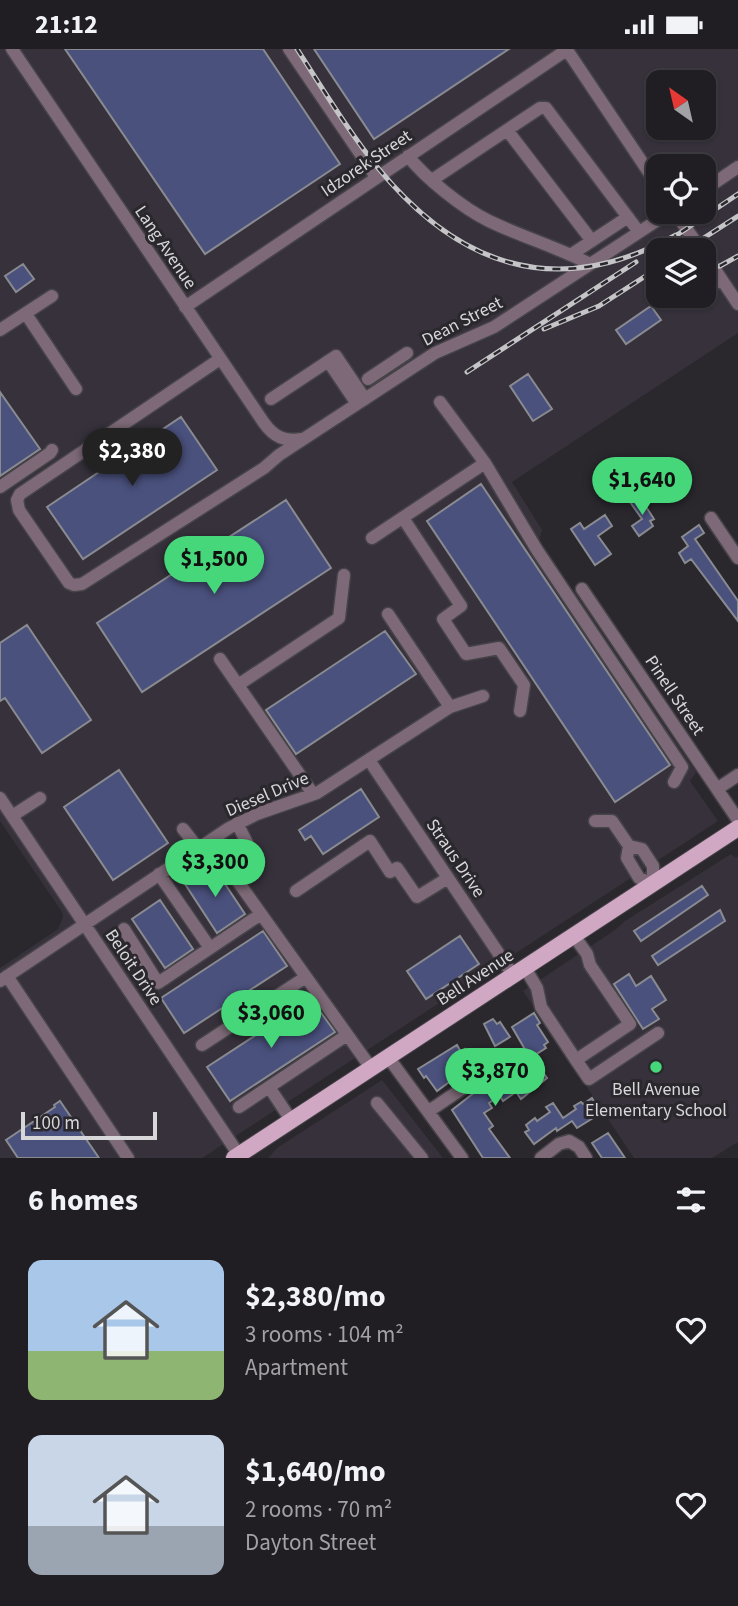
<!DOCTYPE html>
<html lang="en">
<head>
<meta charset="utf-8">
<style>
	:root { --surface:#201e22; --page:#2d2b2f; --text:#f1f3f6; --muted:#a2a2a5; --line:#3d3c40; --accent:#46d77a }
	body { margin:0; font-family:"Source Sans 3",sans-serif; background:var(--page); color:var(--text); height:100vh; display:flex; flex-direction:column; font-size:26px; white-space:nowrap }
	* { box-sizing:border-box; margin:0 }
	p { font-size:23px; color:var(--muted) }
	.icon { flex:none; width:38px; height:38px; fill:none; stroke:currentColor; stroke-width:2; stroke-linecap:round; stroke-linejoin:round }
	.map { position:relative; height:1109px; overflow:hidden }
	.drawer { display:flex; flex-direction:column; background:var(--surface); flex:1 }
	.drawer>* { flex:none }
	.needle { width:46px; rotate:326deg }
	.controls { position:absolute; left:646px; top:21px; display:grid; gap:14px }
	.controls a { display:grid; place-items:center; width:70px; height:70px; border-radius:14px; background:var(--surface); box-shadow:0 2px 5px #0004,0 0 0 2px var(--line); font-size:35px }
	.scale { position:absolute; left:21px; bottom:18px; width:136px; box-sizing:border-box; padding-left:7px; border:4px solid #d7d6d9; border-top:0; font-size:19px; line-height:24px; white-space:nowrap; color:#d7d6d9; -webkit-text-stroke:5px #2a282d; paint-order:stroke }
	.price { position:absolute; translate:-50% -60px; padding:0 16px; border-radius:24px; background:var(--accent); color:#111; font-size:23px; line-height:46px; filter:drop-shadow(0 2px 4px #0008) }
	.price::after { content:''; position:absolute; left:50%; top:42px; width:21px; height:16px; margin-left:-10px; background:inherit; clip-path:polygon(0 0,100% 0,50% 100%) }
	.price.current { background:#222; color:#fff }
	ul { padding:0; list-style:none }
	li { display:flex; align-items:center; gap:21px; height:175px; padding:0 28px }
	li span { display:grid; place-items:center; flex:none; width:196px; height:140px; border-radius:14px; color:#555 }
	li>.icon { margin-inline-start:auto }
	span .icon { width:84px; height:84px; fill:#fffc; stroke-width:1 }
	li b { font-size:30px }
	h2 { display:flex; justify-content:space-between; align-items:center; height:84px; padding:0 28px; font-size:30px }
	.status { display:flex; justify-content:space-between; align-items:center; height:49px; padding:0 35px; background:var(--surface); direction:ltr }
	.status svg { height:19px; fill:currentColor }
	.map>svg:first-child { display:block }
	.built { fill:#36313b; fill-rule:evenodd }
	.building { fill:#4a517d; stroke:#898b90; stroke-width:2 }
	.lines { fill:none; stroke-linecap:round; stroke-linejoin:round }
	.minor-casing { stroke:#464449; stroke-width:15 }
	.major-casing { stroke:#464449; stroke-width:18 }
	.minor { stroke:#7d6977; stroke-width:12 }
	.major { stroke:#d1a8c4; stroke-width:16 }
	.rail-casing { stroke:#c5c4c7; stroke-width:5 }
	.rail { stroke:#2a282d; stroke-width:2.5; stroke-dasharray:8; stroke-linecap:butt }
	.poi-dot { fill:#46d77a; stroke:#2a282d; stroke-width:2.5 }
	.labels { text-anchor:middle; stroke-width:6; stroke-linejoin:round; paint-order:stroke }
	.street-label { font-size:18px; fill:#d7d6d9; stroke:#2a282d }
	.poi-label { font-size:18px; fill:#d7d6d9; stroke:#2a282d }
</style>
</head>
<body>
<div class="status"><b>21:12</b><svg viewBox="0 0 49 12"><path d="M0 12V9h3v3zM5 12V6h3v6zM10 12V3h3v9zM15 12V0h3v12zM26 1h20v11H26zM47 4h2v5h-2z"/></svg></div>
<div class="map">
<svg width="738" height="1109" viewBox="0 0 738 1109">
	<rect width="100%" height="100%" fill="#2a282d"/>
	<path class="built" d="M0 0H738V284L512 433 542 481 539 492 696 723 690 732 718 772 202 1109H0V919L58 880 63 868 62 863 0 772ZM658 33H704V79H658ZM658 117H704V163H658ZM658 201H704V247H658Z
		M731 805 736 809 738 807V1093L712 1109H634L523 942 615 881 625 872Z
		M382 1031 443 1109H268L277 1099Z"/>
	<path class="building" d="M65 0H263L340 115 205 205Z
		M314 0H509L374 90Z
		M23 215 34 230 16 243 5 227Z
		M651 257 661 271 626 295 616 281Z
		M528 325 552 360 533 372 510 337Z
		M0 343 40 400 0 427Z
		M181 368 217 421 83 510 47 458Z
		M481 435 670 716 615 753 427 472Z
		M639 447 654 470 650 472 653 477 639 487 632 477 642 470 630 453Z
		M286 451 331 519 142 643 97 574Z
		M605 466 612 477 598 487 611 505 595 516 571 480 580 474 584 480Z
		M699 476 704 484 695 490 738 552V572L691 510 685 514 679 504 688 497 682 488Z
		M27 576 91 671 42 704 5 649 0 652V594Z
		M385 582 416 625 296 705 266 661Z
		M119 721 168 794 113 831 64 758Z
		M361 740 379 768 323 805 311 787 305 791 299 781Z
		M213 817 245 865 217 884 185 835Z
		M702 837 708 846 641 892 634 882Z
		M160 851 193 900 165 919 132 870Z
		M720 861 725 872 658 916 652 907Z
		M263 882 287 917 184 984 161 949Z
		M460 887 479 915 426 950 407 922Z
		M629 925 636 937 651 927 666 951 652 960 659 970 643 980 614 935Z
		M311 950 335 983 230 1052 207 1018Z
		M534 964 540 974 537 976 548 993 544 996 546 999 530 1009 512 978Z
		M493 970 497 975 500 973 510 988 495 997 484 975Z
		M457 996 461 1003 465 1000 475 1014 437 1042 426 1027 424 1029 418 1020Z
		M534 1011 547 1029 521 1050 516 1043 503 1052 500 1047 489 1054 492 1059 484 1064 493 1077 489 1080 510 1109H483L452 1061 479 1040 482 1044 493 1036 490 1031 497 1027 501 1034Z
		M592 1049 599 1060 595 1062 598 1066 577 1079 572 1072 557 1082 556 1079 534 1095 525 1083 529 1081 526 1076 535 1069 537 1072 550 1063 546 1058 553 1054 563 1069 576 1060 574 1057 581 1053 583 1055Z
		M60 1052 99 1109H18L6 1091 55 1058 54 1056Z
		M608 1084 625 1109H602L592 1094Z"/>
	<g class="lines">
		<defs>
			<path id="minor" d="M12 0 264 374C274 388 285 393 302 390
				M289 0 376 128
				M567 1 658 137
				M507 81 592 192
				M408 107C425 129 464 160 489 172 522 188 557 198 590 215
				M432 131 540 59H546L639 183
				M704 141 738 118
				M675 163 701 201
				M704 204 738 255
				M572 205 628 168
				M658 229 655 232 658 241
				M704 242 721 230
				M664 247 669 251 694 247
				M185 258 568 0
				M26 265 76 340
				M0 281 52 247
				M220 310 20 445 17 451 19 461 69 534 74 536 82 535 264 419 279 406 435 304 494 278 670 163
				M328 312 357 355
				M368 330 407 304
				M271 350 336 307 365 350
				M440 353 485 414 537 501 682 718 674 733
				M0 438 50 404 52 401
				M403 469 461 557 443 570 466 605 499 599 524 636 520 662
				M711 469 738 509
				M372 489 485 414
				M582 540 738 771
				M388 565 450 658
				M220 610 313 745
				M238 636 339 569 344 526
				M369 711 513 926
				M717 740 738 726
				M0 749 241 1109
				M12 767 40 749
				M595 772H612L629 797 642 800 653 817V835L639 829 627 809 629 797
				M237 774 247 794
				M183 780 198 799
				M224 813 371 1019
				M159 825 210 899
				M296 842 370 792 390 823 397 819 417 848 448 829
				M124 880 158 934 261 865
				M525 919 537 939 541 958 576 1011 630 975 590 916 587 905 574 887
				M7 927 128 1109
				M0 932 229 779 257 765 317 744 450 658 483 647
				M202 996 306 928
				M388 1008 462 1109
				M576 1011 589 1030 658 984
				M269 1038 291 1071
				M377 1054 422 1109
				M239 1058 347 986
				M429 1062 509 1008
				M541 1109 559 1095 569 1092 579 1098 586 1109"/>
			<path id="major" d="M234 1109 738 779"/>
		</defs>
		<use href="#minor" class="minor-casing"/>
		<use href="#major" class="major-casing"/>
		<use href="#minor" class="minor"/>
		<use href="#major" class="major"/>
		<defs>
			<path id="rail" d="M297 0C323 40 348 82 378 119 461 220 559 251 676 186
				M668 192 738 145
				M685 201 738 167
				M704 220 720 217 738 207
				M544 280 599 257 658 219
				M467 323 636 213"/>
		</defs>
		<use href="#rail" class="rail-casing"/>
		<use href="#rail" class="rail"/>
	</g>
	<circle class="poi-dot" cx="656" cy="1018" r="7"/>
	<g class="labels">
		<g class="street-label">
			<text transform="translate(366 114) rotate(-34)" y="6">Idzorek Street</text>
			<text transform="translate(166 198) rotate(56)" y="6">Lang Avenue</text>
			<text transform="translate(462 272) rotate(-27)" y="6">Dean Street</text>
			<text transform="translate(675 646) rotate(56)" y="6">Pinell Street</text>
			<text transform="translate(267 745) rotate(-23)" y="6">Diesel Drive</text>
			<text transform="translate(456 809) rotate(56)" y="6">Straus Drive</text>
			<text transform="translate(134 918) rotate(56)" y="6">Beloit Drive</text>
			<text transform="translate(475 928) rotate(-33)" y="6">Bell Avenue</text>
		</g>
		<g class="poi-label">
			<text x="656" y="1046">Bell Avenue<tspan x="656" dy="21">Elementary School</tspan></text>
		</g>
	</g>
</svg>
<div class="controls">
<a><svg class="needle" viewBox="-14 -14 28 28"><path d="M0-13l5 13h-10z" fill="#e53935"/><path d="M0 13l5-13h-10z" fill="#a2a2a5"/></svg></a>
<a><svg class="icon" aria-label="locate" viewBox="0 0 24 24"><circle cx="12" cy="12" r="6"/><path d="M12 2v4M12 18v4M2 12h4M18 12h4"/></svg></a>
<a><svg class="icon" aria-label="layers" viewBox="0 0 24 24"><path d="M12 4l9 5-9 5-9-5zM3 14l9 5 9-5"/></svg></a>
</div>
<div class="scale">100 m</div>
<b class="price current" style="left:132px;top:439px">$2,380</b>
<b class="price" style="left:642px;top:468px">$1,640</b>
<b class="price" style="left:214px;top:547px">$1,500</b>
<b class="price" style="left:215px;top:850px">$3,300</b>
<b class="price" style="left:271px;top:1001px">$3,060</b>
<b class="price" style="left:495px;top:1059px">$3,870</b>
</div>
<section class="drawer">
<h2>6 homes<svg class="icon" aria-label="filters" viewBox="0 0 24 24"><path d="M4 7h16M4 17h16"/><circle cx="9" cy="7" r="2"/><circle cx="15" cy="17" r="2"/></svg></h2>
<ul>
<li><span style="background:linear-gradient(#a9c7e8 65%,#8fb573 0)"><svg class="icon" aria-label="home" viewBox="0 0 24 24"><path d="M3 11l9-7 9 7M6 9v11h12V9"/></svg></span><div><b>$2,380/mo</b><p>3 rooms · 104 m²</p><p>Apartment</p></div><svg class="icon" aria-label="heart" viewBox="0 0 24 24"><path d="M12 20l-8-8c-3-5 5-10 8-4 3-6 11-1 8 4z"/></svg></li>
<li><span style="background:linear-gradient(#c9d6e8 65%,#9aa5b1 0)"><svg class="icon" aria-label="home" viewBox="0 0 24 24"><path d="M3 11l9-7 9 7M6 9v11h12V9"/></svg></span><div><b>$1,640/mo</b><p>2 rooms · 70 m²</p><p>Dayton Street</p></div><svg class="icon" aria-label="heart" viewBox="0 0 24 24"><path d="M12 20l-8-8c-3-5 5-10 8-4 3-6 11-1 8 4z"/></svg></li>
</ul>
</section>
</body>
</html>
